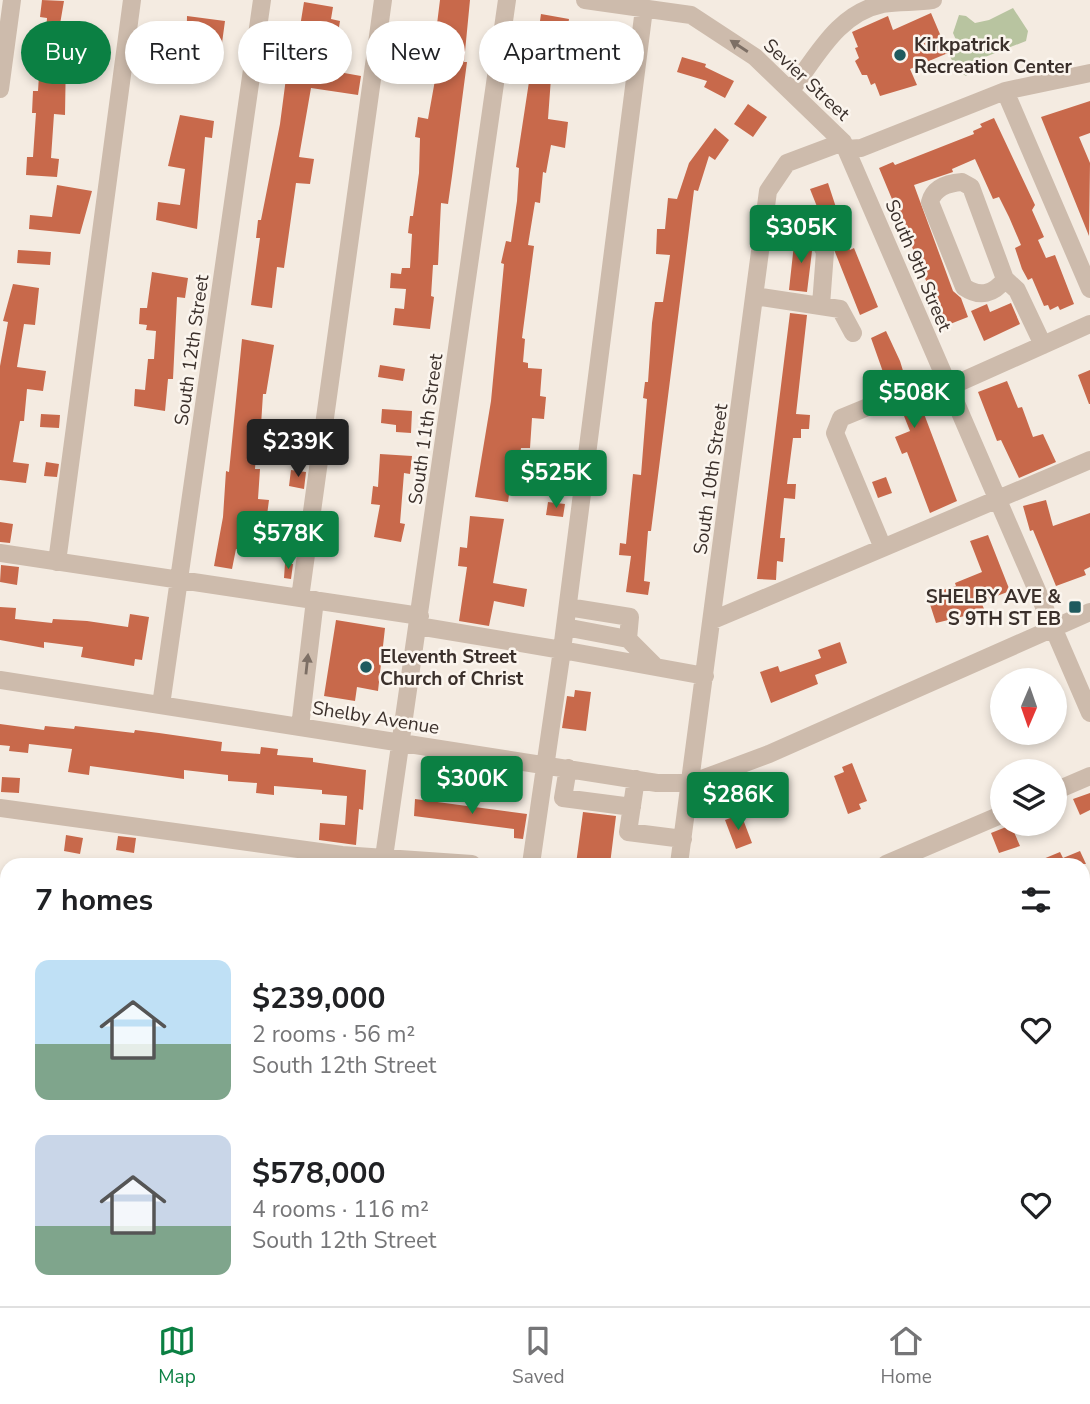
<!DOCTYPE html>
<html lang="en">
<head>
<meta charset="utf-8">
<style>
	:root { --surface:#fff; --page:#f6f6f6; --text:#202124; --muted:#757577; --line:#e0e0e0; --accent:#0b8043 }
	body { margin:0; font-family:"Nunito Sans",sans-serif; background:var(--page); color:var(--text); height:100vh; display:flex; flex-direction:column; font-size:26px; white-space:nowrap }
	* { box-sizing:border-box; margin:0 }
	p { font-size:23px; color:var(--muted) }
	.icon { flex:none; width:38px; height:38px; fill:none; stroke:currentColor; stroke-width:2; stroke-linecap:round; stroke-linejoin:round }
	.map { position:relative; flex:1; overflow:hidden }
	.panel { position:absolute; left:0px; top:858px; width:1090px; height:450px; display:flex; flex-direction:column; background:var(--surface); border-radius:21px 21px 0 0; box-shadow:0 4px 10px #0003 }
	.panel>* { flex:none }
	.guide { position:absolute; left:21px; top:21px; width:700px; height:63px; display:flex; gap:14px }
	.needle { width:46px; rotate:182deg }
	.tools { position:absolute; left:990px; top:668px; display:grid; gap:14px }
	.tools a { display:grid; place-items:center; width:77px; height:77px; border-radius:50%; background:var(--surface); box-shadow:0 4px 10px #0003; font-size:35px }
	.price { position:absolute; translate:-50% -60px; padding:0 16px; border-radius:7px; background:var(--accent); color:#fff; font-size:23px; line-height:46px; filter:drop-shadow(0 2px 4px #0008) }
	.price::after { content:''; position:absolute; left:50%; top:42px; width:21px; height:16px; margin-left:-10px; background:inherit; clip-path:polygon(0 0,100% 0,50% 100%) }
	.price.selected { background:#222; color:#fff }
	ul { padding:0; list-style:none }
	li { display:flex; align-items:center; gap:21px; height:175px; padding:0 35px }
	li span { display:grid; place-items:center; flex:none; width:196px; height:140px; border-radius:14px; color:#555 }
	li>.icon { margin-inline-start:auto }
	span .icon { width:84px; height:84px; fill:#fffc; stroke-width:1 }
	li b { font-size:30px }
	h2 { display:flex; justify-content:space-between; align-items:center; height:84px; padding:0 35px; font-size:30px }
	.pill { padding:0 24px; border-radius:32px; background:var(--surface); box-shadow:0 4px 10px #0003; font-size:24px; line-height:63px }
	.pill.selected { background:var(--accent); color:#fff }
	.tabs { display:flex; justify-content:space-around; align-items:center; height:98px; border-top:2px solid var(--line); background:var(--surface); font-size:19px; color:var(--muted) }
	.tabs a { display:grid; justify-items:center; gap:4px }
	.tabs .selected { color:var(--accent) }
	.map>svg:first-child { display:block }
	.green { fill:#b8c4a0 }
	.building { fill:#c8694b }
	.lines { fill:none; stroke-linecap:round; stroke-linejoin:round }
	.minor { stroke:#cdbbac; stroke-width:18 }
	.oneway { fill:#7d6f65 }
	.poi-dot { fill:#1f5a5e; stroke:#fbf5ee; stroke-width:2.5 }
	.labels { text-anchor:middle; stroke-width:5; stroke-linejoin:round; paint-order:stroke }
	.poi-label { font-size:19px; font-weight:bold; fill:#3b302b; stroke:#fbf5ee; text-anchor:start }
	.street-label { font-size:19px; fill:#3b302b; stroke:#fbf5ee }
</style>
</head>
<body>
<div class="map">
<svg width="1090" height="1306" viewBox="0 0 1090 1306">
	<rect width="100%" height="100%" fill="#f4ebe1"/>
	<path class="green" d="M1013 8 1028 31 1026 41 985 57 978 67 966 76 958 71 948 53 960 49 953 33 959 15 966 16 975 23 989 20Z"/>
	<path class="building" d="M42 0 64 1 59 30H62V37L72 38 71 53H66L65 115 54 114 51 158 59 159 57 177 26 175 27 157H33L36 113H32L33 91H38L40 60H44L47 18 40 17Z
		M440 0H470L464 62H467L452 176 448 204 441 203 438 265H433L431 296 434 297 430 329 393 325 395 308 404 309 406 289 390 288 391 273 401 274 402 268H410L412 234 408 233 410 216H413L419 173 420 138 415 137 418 117 428 119 435 80 427 79 432 24H437Z
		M304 2 333 7 331 19 340 21 338 33 316 29 311 67 361 76 358 95 311 88 299 157 314 159 310 184 296 183 284 268 277 267 272 308 251 305 260 238H256L258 220H261L280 124 292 32 299 33Z
		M931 13 948 53 910 69 917 85 880 96 875 83 871 85 867 75H862L855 61 859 58 855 48 858 47 852 32 888 16 893 30Z
		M541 14 569 19 566 39 538 35Z
		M187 16 225 21 222 43 218 42 216 71 186 68Z
		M682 57 706 64 705 67 734 81 725 98 704 87 707 81 677 72Z
		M532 62 552 64 548 119 568 122 565 148 551 145 546 173 543 172 540 203 535 202 528 245 534 246 522 338 525 339 523 362 528 363V368L542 369 540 396 546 397 544 419 532 418 530 448H521L517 475 512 474 508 502 475 497 491 401 504 264 501 263 506 241 511 242 517 201 519 168 516 167Z
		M1090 101V133L1079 137 1090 163 1089 236 1041 117Z
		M748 104 767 117 753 137 734 124Z
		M180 115 214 121 212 138 205 137 197 229 156 220 158 202 180 205 185 169 168 166Z
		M994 118 1035 205 1032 210 1044 237 1038 240 1046 258 1055 255 1074 304 1060 310 1058 306 1050 310 1048 305 1044 306 1032 278 1028 280 1022 269 1015 248 1021 245 1009 217 999 197 993 199 975 159 952 169 953 172 914 185 953 291 961 298 968 317 945 326 879 168 893 162 895 165 974 134 973 131 982 127 980 124Z
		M715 128 729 140 715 160 709 156 698 191 694 190 651 531H648L644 581 650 582 648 595 626 592 631 556 619 555 620 543 626 544 633 474 641 475 647 399 643 398 645 382H648L652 323 655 302H663L670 255 656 254 657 229H665L668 198 677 199 689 163Z
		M828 183 850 250 854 248 878 307 860 315 810 189Z
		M57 185 92 191 80 234 29 229 30 215 52 217Z
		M795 235 804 236 812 251 807 292 789 290Z
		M18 250 51 252 50 265 17 263Z
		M152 272 188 278 185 298 177 297 173 379H168L165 411 134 406 135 389 145 390 148 359H154L156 331 146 330 147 325 139 324 140 308H147Z
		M13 284 39 288 35 325 24 324 17 367 46 371 43 391 27 389 24 421H20L13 462 29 464 26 483 0 480V366L8 322 3 321Z
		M1011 303 1020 324 984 341 971 311 987 304 990 312Z
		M790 313 807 315 796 414 810 415 809 429H801V438H793L787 484H796L795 499 784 498 780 538H785L783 562 777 561 776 580 757 579Z
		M886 331 900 361 912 400 918 398 957 501 930 513 907 452 902 454 895 437 910 431 900 406 906 401 907 390 898 384 873 392 868 377 883 372 871 338Z
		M242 339 274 345 266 394H263L261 425H258L255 469H260L258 499 269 500 266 523 247 520 242 550 236 549 232 569 214 566 223 517 226 471 229 472Z
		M380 365 405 369 403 381 378 377Z
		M1090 370V404H1089L1078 375Z
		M1007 381 1018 408 1022 407 1033 437 1043 434 1056 462 1019 478 1001 440 997 441 978 392Z
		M382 409 412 411 411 433 396 432V425L381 423Z
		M41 414 60 415 59 428 40 427Z
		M380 454 412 456 410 474 404 473 400 523 405 524 401 542 374 537 380 505 371 504 373 486 378 487Z
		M46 462 59 464 57 477 44 476Z
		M291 470 306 472 304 489 289 486Z
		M886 477 892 493 878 498 872 482Z
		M1046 500 1053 526 1090 513V567L1084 570 1086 575 1056 586 1033 530 1030 531 1023 506Z
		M548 502 565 504 563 517 546 515Z
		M470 516 504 519 493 583 527 589 524 607 494 601 489 626 459 621 467 567 458 566 460 547 467 548Z
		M0 522 13 524 10 543 0 542Z
		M281 530 294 533 291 547 278 544Z
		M988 535 1010 591 981 602 985 611 936 623 927 595 956 586 955 583 982 572 970 541Z
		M285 563 293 564 291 579 284 578Z
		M1 565 19 567 17 585 0 582Z
		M0 607 16 608 15 619 52 623 53 619 87 621 128 627 130 614 149 617 142 660 135 659 134 666 81 657 83 647 44 642V648L0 640Z
		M336 620 385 628 378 691 357 687 355 701 324 696Z
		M840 642 847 663 815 675 818 684 771 703 760 672 778 666 780 672 821 658 818 650Z
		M575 690 591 692 586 731 562 728 567 696 574 697Z
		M0 724 44 730 45 726 74 729 75 726 134 733 135 730 159 733 222 742 221 751 260 754 261 747 278 749 277 755 313 758V762L366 770 363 810 359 809 356 845 319 840 320 823 345 825 347 796 322 794V790L274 786V795L256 793 257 783 228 781V775L184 770V779L90 766 89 775 68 772 72 749 29 744 28 753 9 751 10 746 0 745Z
		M852 763 867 801 859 804 861 809 848 814 834 776 844 772 842 767Z
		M2 777 20 778 19 793 1 792Z
		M1090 793V810L1080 815 1073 799Z
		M415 799 527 814 523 839 514 838V829L414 816Z
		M583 812 616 816 610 864H576Z
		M741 814 752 843 736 849 725 820Z
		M1011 825 1020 846 999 853 991 833Z
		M66 835 83 838 80 854 64 851Z
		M118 836 136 838 134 853 116 850Z
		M1080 851 1086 864H1031L1060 852 1063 858Z"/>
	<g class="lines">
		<path class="minor" d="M585 0 691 15 755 57 843 142 1090 713
			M644 9 562 650 705 676
			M0 89 12 0
			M792 89C817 56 838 13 883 4 900 1 917 3 933 0
			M1005 91 1090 289
			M846 149 861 148 1005 91 1090 73
			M765 219 811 224 825 252 821 305
			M1005 279C994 294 980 298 964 287L930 202C934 187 948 183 962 182L971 187 1005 279 1017 290 1043 345
			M755 296 840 309 853 333
			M949 387 1090 324
			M883 548 835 433 841 418 897 395
			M0 553 420 616
			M57 562 132 0
			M300 598 383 0
			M568 607 630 617 628 639
			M713 620 1090 460
			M418 626 562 650 531 864
			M565 627 628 639 656 667
			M0 680 657 783H691L769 754 1090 612
			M161 705 262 0
			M300 727 315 600
			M568 768 563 798 632 807
			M636 779 628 832 683 839
			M1055 791 1090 776
			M0 808 342 855 472 864
			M383 864 507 0
			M679 864 768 191 787 163 843 142
			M886 864 1003 814
			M1083 922 1090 919
			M0 933 7 934
			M1083 1072 1090 1069
			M0 1187 7 1188
			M1083 1229 1090 1226
			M315 1306 316 1300
			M465 1306 466 1300
			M617 1306 618 1300
			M896 1306 910 1300"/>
	</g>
	<defs><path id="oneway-solid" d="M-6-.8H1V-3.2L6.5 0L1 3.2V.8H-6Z" transform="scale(1.75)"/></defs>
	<g class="oneway">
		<use href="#oneway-solid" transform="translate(739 46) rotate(-147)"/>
		<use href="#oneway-solid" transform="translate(307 664) rotate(-84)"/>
	</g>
	<g class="poi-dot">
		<circle cx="900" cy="55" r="7"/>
		<rect x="1068" y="600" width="14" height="14" rx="3.5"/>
		<circle cx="366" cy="667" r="7"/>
	</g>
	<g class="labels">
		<g class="poi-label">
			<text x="914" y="51">Kirkpatrick<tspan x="914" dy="22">Recreation Center</tspan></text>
			<text x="1061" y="603" text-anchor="end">SHELBY AVE &amp;<tspan x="1061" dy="22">S 9TH ST EB</tspan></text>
			<text x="380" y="663">Eleventh Street<tspan x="380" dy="22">Church of Christ</tspan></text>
		</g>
		<g class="street-label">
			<text transform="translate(807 79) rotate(43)" y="7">Sevier Street</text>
			<text transform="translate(919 265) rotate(67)" y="7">South 9th Street</text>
			<text transform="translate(191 350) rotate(-82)" y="7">South 12th Street</text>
			<text transform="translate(425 429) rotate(-82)" y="7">South 11th Street</text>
			<text transform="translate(710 479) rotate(-82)" y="7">South 10th Street</text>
			<text transform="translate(376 717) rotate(9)" y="7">Shelby Avenue</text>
		</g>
	</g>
</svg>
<div class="tools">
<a><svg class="needle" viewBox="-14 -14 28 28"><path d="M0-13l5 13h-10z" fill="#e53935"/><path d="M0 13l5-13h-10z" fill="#757577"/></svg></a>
<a><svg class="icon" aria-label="layers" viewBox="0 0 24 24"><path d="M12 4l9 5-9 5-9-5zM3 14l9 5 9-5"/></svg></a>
</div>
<b class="price" style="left:801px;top:265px">$305K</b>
<b class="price" style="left:914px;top:430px">$508K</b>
<b class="price selected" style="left:298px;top:479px">$239K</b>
<b class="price" style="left:556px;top:510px">$525K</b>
<b class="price" style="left:288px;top:571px">$578K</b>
<b class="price" style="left:472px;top:816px">$300K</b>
<b class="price" style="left:738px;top:832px">$286K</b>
<div class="guide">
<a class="pill selected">Buy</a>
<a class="pill">Rent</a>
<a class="pill">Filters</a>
<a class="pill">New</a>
<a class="pill">Apartment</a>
</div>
<section class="panel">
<h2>7 homes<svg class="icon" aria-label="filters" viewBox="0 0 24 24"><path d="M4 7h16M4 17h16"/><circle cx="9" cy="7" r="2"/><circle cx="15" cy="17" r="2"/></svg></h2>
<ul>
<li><span style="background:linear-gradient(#bfe0f5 60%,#7fa58c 0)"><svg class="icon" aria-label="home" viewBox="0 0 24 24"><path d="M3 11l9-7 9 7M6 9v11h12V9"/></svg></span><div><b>$239,000</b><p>2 rooms · 56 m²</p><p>South 12th Street</p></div><svg class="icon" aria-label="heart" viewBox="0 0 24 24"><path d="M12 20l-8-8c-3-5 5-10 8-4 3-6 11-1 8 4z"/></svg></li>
<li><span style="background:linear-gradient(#c9d6e8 65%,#7fa58c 0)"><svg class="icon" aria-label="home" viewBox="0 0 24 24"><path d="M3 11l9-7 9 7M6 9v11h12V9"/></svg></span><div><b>$578,000</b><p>4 rooms · 116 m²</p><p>South 12th Street</p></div><svg class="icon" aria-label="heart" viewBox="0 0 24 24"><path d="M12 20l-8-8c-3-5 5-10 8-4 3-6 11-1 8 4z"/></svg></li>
</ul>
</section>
</div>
<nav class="tabs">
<a class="selected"><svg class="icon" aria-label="map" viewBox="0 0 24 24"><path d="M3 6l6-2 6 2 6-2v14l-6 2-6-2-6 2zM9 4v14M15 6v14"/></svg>Map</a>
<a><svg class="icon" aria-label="saved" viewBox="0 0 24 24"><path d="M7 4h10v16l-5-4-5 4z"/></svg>Saved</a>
<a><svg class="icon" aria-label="home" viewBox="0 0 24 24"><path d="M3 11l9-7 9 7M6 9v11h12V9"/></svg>Home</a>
</nav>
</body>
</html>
